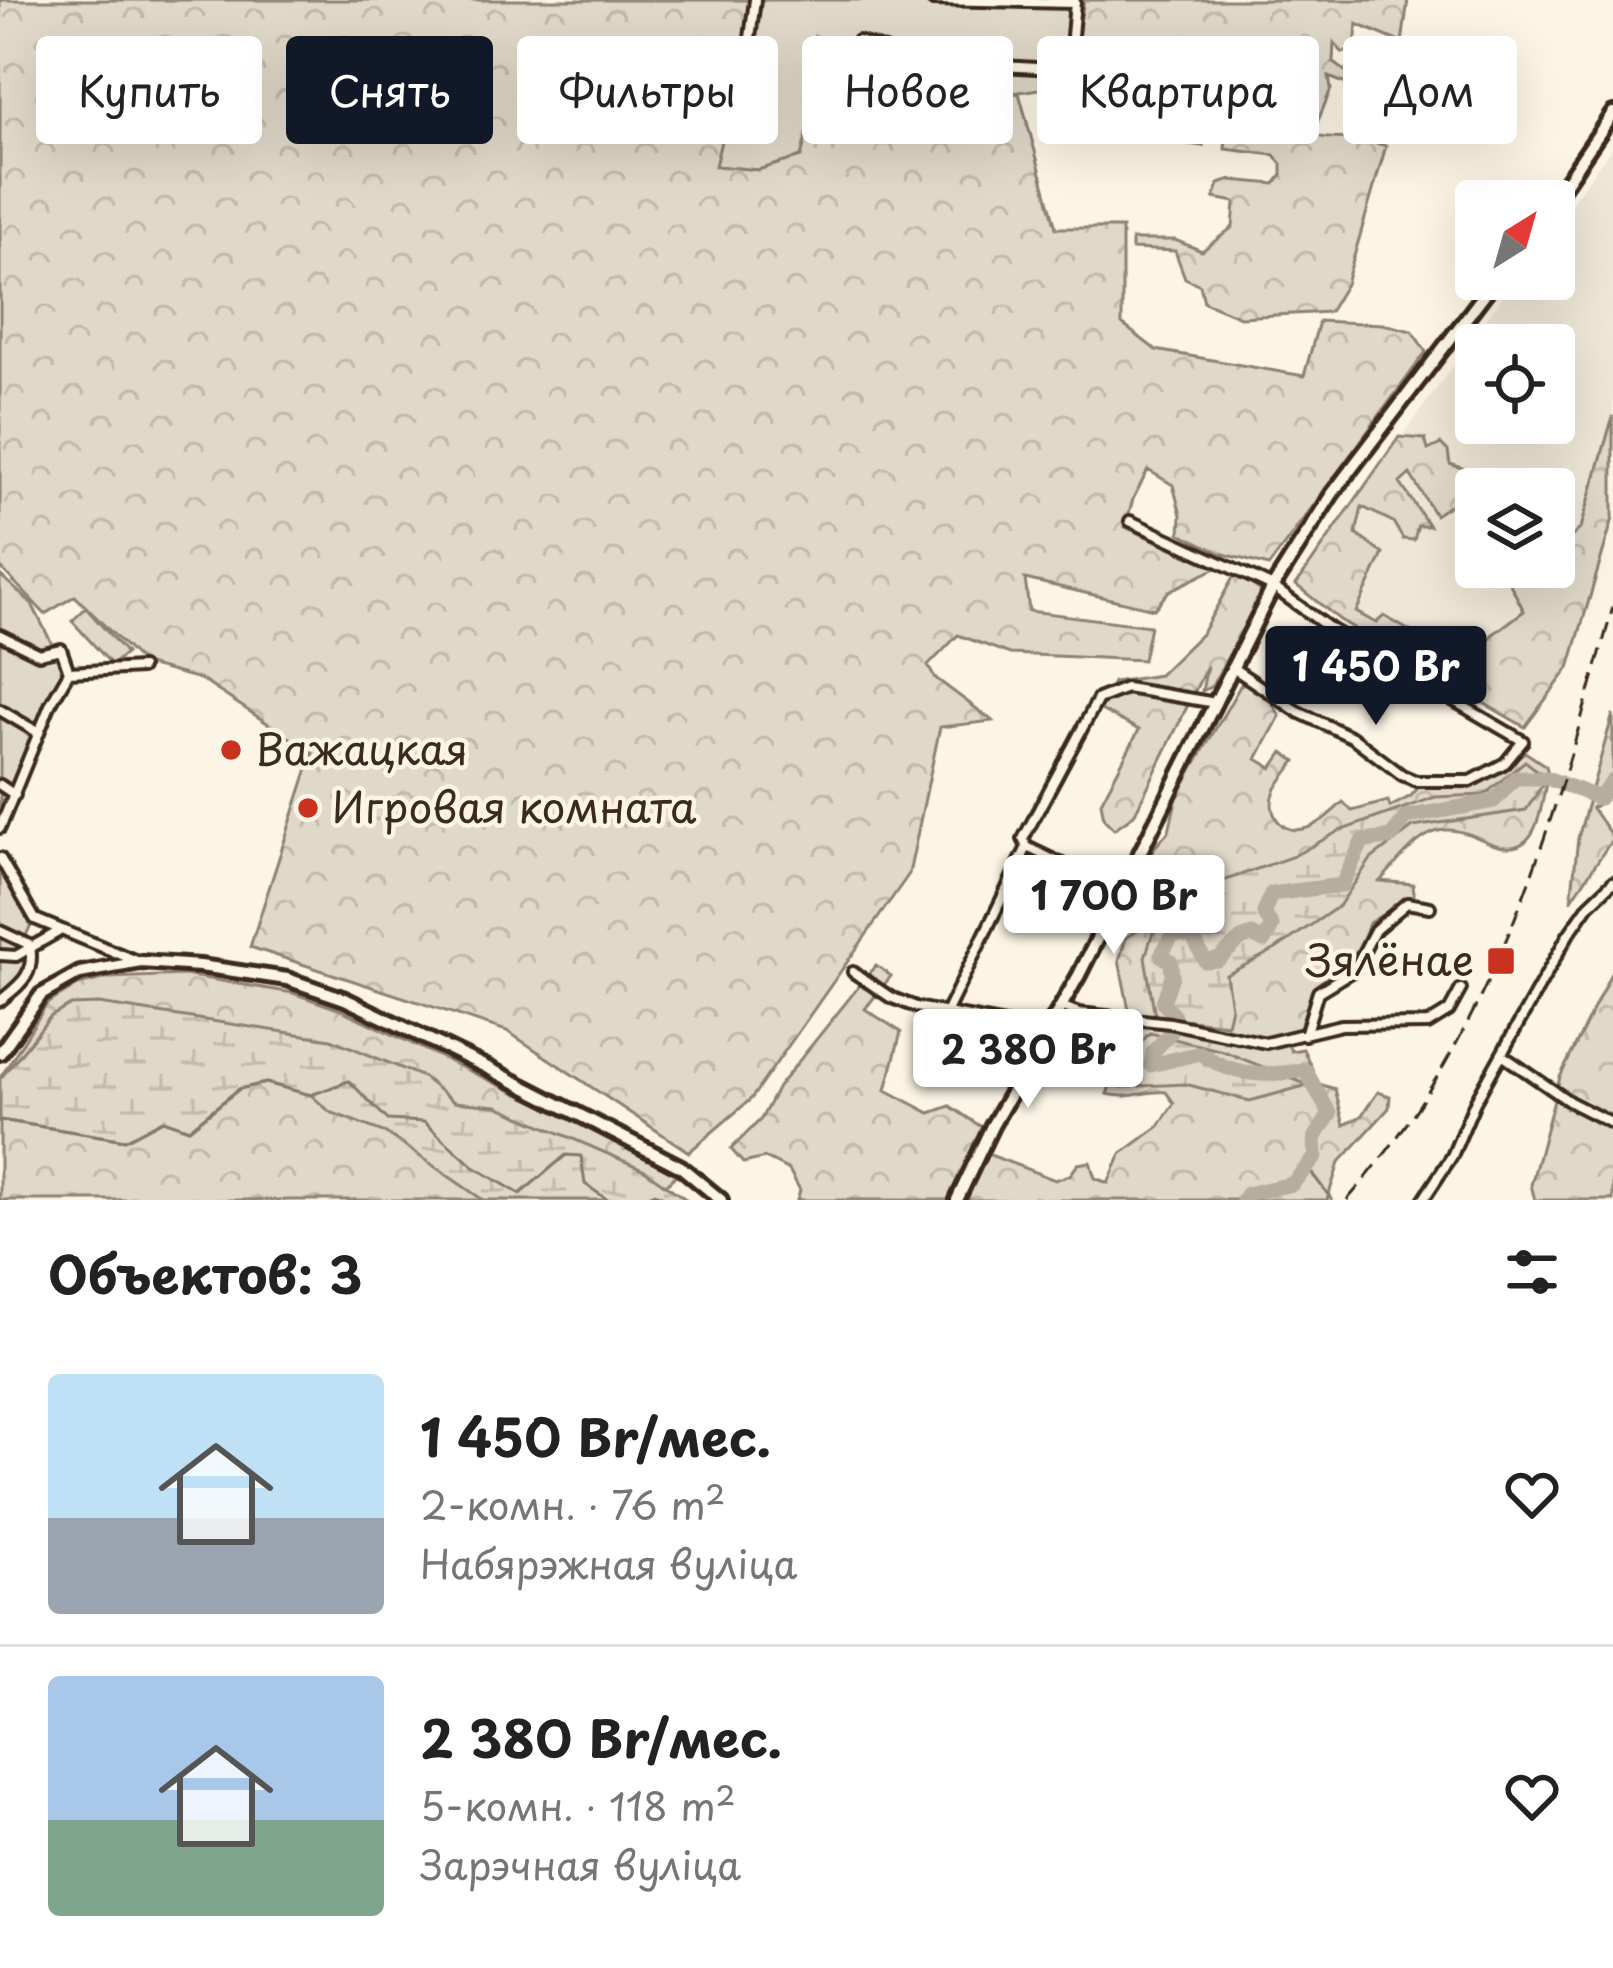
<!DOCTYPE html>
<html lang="ru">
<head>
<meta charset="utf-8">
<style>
	:root { --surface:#fff; --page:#f2f2f2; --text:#222; --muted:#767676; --line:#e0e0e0; --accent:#111827 }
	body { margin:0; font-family:"Playpen Sans",sans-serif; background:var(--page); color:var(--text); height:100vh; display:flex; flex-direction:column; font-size:45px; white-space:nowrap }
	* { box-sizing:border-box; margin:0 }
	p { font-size:39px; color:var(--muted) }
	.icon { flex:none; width:66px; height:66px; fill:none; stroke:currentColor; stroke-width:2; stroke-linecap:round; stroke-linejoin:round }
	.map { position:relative; height:1200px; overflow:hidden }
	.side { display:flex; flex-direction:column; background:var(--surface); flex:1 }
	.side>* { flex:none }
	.top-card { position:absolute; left:36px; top:36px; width:1542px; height:108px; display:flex; gap:24px }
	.needle { width:78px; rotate:37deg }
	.controls { position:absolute; left:1455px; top:180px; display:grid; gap:24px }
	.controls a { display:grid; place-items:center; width:120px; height:120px; border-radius:12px; background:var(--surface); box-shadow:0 12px 48px #0002; font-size:60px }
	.price { position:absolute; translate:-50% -102px; padding:0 27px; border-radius:12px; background:#fff; color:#222; font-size:39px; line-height:78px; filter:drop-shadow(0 3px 6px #0008) }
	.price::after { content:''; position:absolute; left:50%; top:72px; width:36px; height:27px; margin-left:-18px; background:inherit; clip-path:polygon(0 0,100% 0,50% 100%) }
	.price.active { background:var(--accent); color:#fff }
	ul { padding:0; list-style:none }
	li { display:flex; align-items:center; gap:36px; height:300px; padding:0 48px }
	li+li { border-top:3px solid var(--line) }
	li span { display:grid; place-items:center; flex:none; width:336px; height:240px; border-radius:12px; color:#555 }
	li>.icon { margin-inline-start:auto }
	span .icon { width:144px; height:144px; fill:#fffc; stroke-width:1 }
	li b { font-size:51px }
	h2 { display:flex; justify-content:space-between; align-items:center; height:144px; padding:0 48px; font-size:51px }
	.tag { padding:0 42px; border-radius:12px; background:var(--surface); box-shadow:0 12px 48px #0002; font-size:42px; line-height:108px }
	.tag.active { background:var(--accent); color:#fff }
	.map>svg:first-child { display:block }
	.built { fill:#eee6d6; fill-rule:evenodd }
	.green { fill:#e0d8c8; stroke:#8e8173; stroke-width:3 }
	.forest { fill:url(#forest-crowns); stroke:#8e8173; stroke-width:3 }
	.wetland { fill:url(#wetland-marsh); stroke:#8e8173; stroke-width:3 }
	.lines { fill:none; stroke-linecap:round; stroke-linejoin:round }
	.stream { stroke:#85796b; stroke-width:3 }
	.river { stroke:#b7ad9e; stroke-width:15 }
	.street-casing { stroke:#3b2a1e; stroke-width:16 }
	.secondary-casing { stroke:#3b2a1e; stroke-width:20 }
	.street { stroke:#fcf5e5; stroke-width:8 }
	.secondary { stroke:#fcf5e5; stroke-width:10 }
	.rail { stroke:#3b2a1e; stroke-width:3; stroke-dasharray:18 9; stroke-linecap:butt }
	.poi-dot { fill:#c8321e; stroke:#fcf5e5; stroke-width:4.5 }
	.labels { text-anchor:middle; stroke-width:9; stroke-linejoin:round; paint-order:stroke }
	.poi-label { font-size:42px; fill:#3b2a1e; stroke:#fcf5e5; text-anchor:start }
</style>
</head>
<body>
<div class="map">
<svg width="1613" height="1200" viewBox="0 0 1613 1200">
	<defs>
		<pattern id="forest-crowns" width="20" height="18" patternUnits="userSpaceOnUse" patternTransform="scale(3)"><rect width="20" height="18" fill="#e0d8c8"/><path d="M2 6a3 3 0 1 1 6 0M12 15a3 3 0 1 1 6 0" fill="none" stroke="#c1baab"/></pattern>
		<pattern id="wetland-marsh" width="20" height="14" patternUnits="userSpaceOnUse" patternTransform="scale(3)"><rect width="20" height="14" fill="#e0d8c8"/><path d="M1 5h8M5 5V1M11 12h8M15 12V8" fill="none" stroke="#c1baab"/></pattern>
	</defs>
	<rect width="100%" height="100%" fill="#fcf5e5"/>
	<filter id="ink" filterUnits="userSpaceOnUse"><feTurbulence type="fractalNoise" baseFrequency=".00833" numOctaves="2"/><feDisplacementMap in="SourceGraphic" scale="24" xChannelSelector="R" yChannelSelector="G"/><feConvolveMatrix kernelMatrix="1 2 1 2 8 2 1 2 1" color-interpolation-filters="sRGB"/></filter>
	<g filter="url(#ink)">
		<path class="built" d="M1613 146V416L1525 727 1340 620 1296 585 1515 279H1554V226ZM1476 345H1554V423H1476ZM1476 489H1554V567H1476Z"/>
		<path class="green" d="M755 0H1084L1072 84 973 99 938 86 901 52 818 89 801 158 758 170 714 166Z
			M0 575 32 604 65 670 0 822Z
			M86 608 126 653 112 665 72 621Z
			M0 867 32 922 16 959 29 960V971L0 997Z"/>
		<path class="forest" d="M0 0H755L715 166 758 170 801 157 818 89 815 36 901 52 938 86 973 99 1019 93 1056 228H1122V324L1156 350 1304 376 1319 321 1383 324 1412 331 1426 352 1269 566 1220 553 1180 533 1181 515 1173 485 1148 470 1133 499 1125 527 1216 568 1169 591 1154 609 1025 579 1029 611 1150 626 1143 660 1010 654 958 635 928 666 934 677 993 721 940 727 909 874 751 1099 689 1152 507 1031 250 947 313 753 200 679 143 664 75 596 45 614 0 567Z
			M1084 0H1408L1402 43 1357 24 1355 48 1343 53 1334 43 1333 62 1345 71 1351 63 1361 69V90L1329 77 1331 89 1317 123 1288 113 1282 120C1323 150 1343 130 1386 146L1346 284 1329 312 1240 317 1204 302 1200 285 1185 278 1175 251 1132 249V240H1175L1202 251 1233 227 1235 202 1214 198 1219 184 1231 180 1275 184 1282 175V164L1274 155 1225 149 1227 124 1206 122 1203 146 1061 127Z
			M1613 416V518L1569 668 1525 727 1340 620 1296 585 1399 437 1425 439 1428 450 1441 444 1448 451 1450 464 1468 470 1453 503 1435 515 1410 474 1400 483 1429 526H1418L1414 540 1403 539 1393 522 1362 507 1356 534 1383 554 1356 612 1376 623 1384 616 1474 668 1492 635 1524 611 1507 578 1533 567H1554V553L1581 528Z
			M1235 574 1263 592 1212 686 1202 691 1207 666 1134 815 1114 829 1104 819 1101 802 1139 730 1099 709 1113 682 1159 675 1202 633Z
			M1244 679 1267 694 1280 716 1257 759 1272 768 1283 752 1296 761C1289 771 1278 782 1274 793 1267 813 1281 834 1303 829 1319 826 1332 812 1343 802L1352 811 1388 801 1390 807 1411 796 1422 783 1474 787 1525 752 1546 766 1548 773C1540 809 1539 863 1490 843 1477 837 1460 829 1445 830 1419 831 1397 864 1380 881L1413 884 1414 895 1369 923 1357 955 1314 987 1300 1027 1287 1042 1291 1051 1303 1049 1319 1084 1335 1089 1344 1125 1361 1116 1378 1092 1390 1096 1389 1108 1339 1163 1327 1200H964L985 1153 1055 1180 1070 1175 1078 1164 1090 1162 1095 1178 1108 1183 1121 1154 1159 1126 1174 1103 1166 1092C1143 1090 1133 1100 1107 1094L1122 1055 1097 1028 1103 1018 1130 1015 1119 960 1126 938 1160 914 1149 873 1154 848 1169 831 1177 796Z
			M1613 714V793L1592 808 1613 838 1571 901 1578 838Z
			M876 965 891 976 865 1009 901 1032 886 1090 930 1113 950 1106 983 1128 951 1200H797L800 1190 789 1170 765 1158 743 1163 731 1149 761 1119 778 1087Z
			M1613 969V1200H1535L1531 1185 1560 1077Z
			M185 975 293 993 341 1010 632 1148 674 1169 675 1176 651 1200H0V1078L47 1004 78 985 108 978Z"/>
		<path class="wetland" d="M1525 761 1547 778 1526 810 1413 827 1371 859 1339 906 1276 949 1226 975 1231 1007 1227 1024 1155 1016 1145 957 1155 926 1200 889 1294 856 1339 831 1435 797 1484 795Z
			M99 1004 331 1039 423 1077 454 1102 497 1106 643 1169 687 1200H483L386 1133 330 1112 311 1095 266 1083 239 1089 189 1129 163 1120 125 1140 0 1120V1079L50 1017 71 1005Z
			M1150 1033 1223 1051 1308 1085 1250 1101 1185 1084 1121 1087 1132 1051Z"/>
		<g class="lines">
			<path class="stream" d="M0 1120 125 1140 163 1120 189 1129 239 1089 266 1083 311 1095 349 1081 388 1120 424 1122 474 1167 520 1194 566 1155 581 1156 585 1184 608 1200
				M1308 1168 1332 1200
				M640 1200 655 1193 670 1200"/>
			<path class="river" d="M1174 1015 1163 1002 1172 976 1171 962 1161 955 1174 933 1193 937 1205 961 1218 960 1241 939 1252 935 1264 941 1272 926 1264 913 1271 894 1342 885 1362 842 1391 837 1407 817 1494 801 1515 778H1547L1599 798 1613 781
				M1171 1032 1153 1052 1151 1065 1200 1053C1234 1077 1264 1077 1305 1070L1330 1114 1315 1138 1316 1157 1292 1184 1247 1194 1243 1200"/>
			<defs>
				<path id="street" d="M932 0 1074 3
					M750 38 755 0
					M858 41 919 61 1069 70 1075 2
					M1130 521 1273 587 1332 630 1523 741 1505 763 1471 781H1416L1402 775 1352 737 1298 712 1233 668
					M0 635 39 654 61 649 69 672
					M0 710 39 733
					M0 785 15 795
					M0 828 51 703 69 672 141 668
					M1027 847 1120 892
					M0 858 35 919 139 962
					M0 931 30 945C35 975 22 983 0 1001
					M0 955 16 956 58 932
					M853 972 890 997 916 1007 1047 1032
					M1063 1007 1079 1013 1170 1023 1266 1043 1341 1025 1428 1024 1449 1011 1461 989
					M947 1011 1027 847 1023 839 1098 699 1126 688 1216 703
					M1305 1035 1318 992 1354 970 1375 930 1407 903 1430 907
					M1502 1055 1570 1102 1613 1124
					M1423 1200 1452 1156 1475 1102 1568 935 1589 905 1613 882"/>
				<path id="secondary" d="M1553 201 1613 113
					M0 1053 41 995 80 973 141 962 200 966 287 979 345 999 486 1067 681 1167 721 1200
					M957 1200 992 1126 1079 975 1273 587 1332 494 1496 279"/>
			</defs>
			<use href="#street" class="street-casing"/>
			<use href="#secondary" class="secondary-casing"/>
			<use href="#street" class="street"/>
			<use href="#secondary" class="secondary"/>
			<path class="rail" d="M1347 1200C1500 1026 1552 823 1613 607"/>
		</g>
	</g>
	<g class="poi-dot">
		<circle cx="231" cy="750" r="12"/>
		<circle cx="308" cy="808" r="12"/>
		<rect x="1486" y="946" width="30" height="30" rx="6"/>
	</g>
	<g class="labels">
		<g class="poi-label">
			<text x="255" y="765">Важацкая</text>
			<text x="332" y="823">Игровая комната</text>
			<text x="1474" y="976" text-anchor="end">Зялёнае</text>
		</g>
	</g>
</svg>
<div class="controls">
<a><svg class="needle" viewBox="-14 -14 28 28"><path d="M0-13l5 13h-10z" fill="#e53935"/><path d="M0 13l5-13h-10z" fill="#767676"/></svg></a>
<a><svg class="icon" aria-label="locate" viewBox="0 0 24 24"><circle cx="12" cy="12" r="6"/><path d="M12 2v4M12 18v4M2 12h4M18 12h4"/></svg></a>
<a><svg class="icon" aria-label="layers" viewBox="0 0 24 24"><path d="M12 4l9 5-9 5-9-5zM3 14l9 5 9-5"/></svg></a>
</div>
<b class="price active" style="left:1376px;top:728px">1 450 Br</b>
<b class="price" style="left:1114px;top:957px">1 700 Br</b>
<b class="price" style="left:1028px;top:1111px">2 380 Br</b>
<div class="top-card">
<a class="tag">Купить</a>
<a class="tag active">Снять</a>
<a class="tag">Фильтры</a>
<a class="tag">Новое</a>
<a class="tag">Квартира</a>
<a class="tag">Дом</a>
</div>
</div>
<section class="side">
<h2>Объектов: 3<svg class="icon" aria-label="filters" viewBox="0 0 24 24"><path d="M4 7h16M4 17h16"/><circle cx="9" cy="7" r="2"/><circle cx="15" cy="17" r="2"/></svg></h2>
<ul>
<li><span style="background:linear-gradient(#bfe0f5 60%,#9aa5b1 0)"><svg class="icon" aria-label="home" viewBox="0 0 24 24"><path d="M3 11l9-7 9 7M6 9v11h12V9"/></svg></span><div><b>1 450 Br/мес.</b><p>2-комн. · 76 m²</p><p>Набярэжная вуліца</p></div><svg class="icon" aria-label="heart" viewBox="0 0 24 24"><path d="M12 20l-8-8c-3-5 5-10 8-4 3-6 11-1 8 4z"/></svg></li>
<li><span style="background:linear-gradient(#a9c7e8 60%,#7fa58c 0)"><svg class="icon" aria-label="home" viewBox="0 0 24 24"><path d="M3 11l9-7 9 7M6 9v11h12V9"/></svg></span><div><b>2 380 Br/мес.</b><p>5-комн. · 118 m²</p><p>Зарэчная вуліца</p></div><svg class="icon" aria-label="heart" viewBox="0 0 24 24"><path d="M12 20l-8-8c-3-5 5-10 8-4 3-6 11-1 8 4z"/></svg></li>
</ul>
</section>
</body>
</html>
